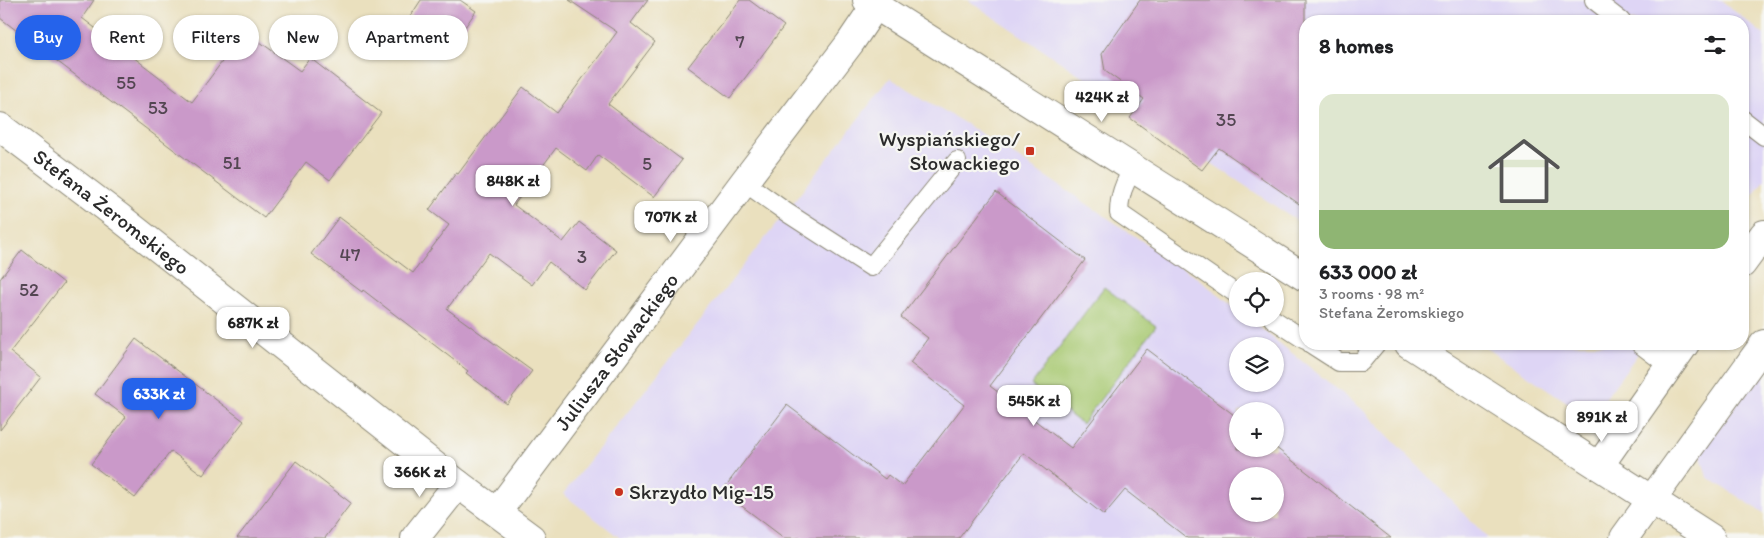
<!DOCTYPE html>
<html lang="en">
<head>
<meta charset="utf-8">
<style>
	:root { --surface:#fff; --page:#f6f6f6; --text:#202124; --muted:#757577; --accent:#2563eb }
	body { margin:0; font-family:Itim,sans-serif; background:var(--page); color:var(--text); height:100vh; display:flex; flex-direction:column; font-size:19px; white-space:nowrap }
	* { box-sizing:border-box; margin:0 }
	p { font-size:16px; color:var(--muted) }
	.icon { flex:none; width:28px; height:28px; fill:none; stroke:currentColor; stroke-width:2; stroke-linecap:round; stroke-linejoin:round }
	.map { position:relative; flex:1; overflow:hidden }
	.drawer { position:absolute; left:1299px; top:15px; width:450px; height:335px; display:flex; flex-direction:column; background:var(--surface); border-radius:20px; box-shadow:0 1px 4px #0004 }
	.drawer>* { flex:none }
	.top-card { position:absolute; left:15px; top:15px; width:475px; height:45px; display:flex; gap:10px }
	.controls { position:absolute; left:1229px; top:272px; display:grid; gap:10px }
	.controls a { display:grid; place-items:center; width:55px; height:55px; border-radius:50%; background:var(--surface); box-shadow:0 1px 4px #0004; font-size:25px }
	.price { position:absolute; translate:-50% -42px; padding:0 11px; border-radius:10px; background:#fff; color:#222; font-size:16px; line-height:32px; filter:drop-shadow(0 1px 2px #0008) }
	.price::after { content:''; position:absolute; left:50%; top:30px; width:15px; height:11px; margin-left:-8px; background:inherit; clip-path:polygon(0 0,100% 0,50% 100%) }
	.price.active { background:var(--accent); color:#fff }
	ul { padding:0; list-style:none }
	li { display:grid; align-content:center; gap:10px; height:265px; padding:0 20px }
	li span { display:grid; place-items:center; height:155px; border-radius:15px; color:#555 }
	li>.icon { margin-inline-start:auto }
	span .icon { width:90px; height:90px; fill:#fffc; stroke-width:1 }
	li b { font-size:21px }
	h2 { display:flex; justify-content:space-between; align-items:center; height:60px; padding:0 20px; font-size:21px }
	.tag { padding:0 18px; border-radius:22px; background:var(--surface); box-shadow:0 1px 4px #0004; font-size:18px; line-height:45px }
	.tag.active { background:var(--accent); color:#fff }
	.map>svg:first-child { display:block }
	.built { fill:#ded5f5; fill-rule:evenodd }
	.green { fill:#a8c972; stroke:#6a7a4e }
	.building { fill:#ca99c9; fill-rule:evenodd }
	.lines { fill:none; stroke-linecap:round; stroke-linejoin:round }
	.lane-casing { stroke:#8a8674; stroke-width:20 }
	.street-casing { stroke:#8a8674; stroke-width:30 }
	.lane { stroke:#fff; stroke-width:18 }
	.street { stroke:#fff; stroke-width:28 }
	.poi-dot { fill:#c8321e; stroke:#f6f6f2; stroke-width:2 }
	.labels { text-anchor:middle; stroke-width:4.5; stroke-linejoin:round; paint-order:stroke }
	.number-label { font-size:19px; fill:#534652 }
	.poi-label { font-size:21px; fill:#2b2b2b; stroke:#f6f6f2; text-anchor:end }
	.street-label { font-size:21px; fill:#2b2b2b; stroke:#f6f6f2 }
</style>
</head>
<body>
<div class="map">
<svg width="1764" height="538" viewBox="0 0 1764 538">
	<rect width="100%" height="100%" fill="#f6f6f2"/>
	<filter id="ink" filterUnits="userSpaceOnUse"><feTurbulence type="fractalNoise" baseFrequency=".02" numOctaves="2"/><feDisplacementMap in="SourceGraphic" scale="10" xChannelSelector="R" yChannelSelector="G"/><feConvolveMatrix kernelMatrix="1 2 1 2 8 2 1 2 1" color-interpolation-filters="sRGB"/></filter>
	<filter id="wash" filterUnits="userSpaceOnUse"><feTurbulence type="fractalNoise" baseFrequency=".0096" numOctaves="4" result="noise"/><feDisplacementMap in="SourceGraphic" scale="20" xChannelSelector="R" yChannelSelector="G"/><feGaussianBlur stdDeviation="1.12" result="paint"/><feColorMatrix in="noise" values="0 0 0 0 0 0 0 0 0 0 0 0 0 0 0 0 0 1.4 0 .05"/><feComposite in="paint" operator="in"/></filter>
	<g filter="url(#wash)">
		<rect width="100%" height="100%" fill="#eae0be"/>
		<path class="built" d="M968 0H1721L1764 35V180L1743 210 1742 21H1305V226Z
			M890 78 979 132 1199 279 1237 310 1238 319H1249L1362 409 1488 538H620L563 494 786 212ZM1238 346H1275V384H1238ZM1238 411H1275V449H1238ZM1238 476H1275V514H1238Z
			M1480 344H1645L1591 418Z
			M1764 367V513L1707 477 1700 453Z"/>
		<path class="green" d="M1104 287 1156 326 1082 424 1031 385Z"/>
		<g id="blocks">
			<path class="building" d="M0 0H94L82 18 192 102 245 31 300 71 310 58 381 113 330 180 306 162 264 218 0 18Z
				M421 0H460L476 11 450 49 408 20Z
				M569 0H648L631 23 655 42 608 104 682 160 654 197 598 155 587 171 556 148 514 205 563 242 579 222 616 250 585 290 549 262 532 285 489 253 447 309 532 371 507 404 466 373 468 371 363 290 362 292 311 254 339 217 413 273 449 225 429 210 456 173 458 174 523 87 557 113 617 32Z
				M740 0H749L784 26 730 98 688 67Z
				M1140 0H1305V208L1219 148 1202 170 1130 118 1144 99 1105 71 1102 54Z
				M996 192 1085 260 990 386 1071 448 1147 349 1238 418V449H1275V447L1391 538H1187L1125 490 1104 515 1024 453 959 538H784L722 491 787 405 885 479 888 475 902 486 964 405 910 363 928 338 901 317ZM1238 476H1275V514H1238Z
				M22 250 64 283 10 352 41 377 0 430V279Z
				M136 339 244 421 203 475 171 451 135 498 91 464 126 417 95 394Z
				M296 461 351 503 325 538H237Z"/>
		</g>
	</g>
	<g filter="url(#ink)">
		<use href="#blocks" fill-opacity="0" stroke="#8a8674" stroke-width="1"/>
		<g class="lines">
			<defs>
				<path id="lane" d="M1594 0 1621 21
					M1742 119 1764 136
					M1134 168C1124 182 1119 196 1119 213L1238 295
					M744 182 786 212 871 267 957 161
					M1273 319 1305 340
					M1311 344 1339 362H1361L1376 344
					M1640 344 1669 366"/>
				<g id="street">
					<path d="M867 0 1305 277"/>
					<path id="s1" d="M0 127 119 217 458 484 531 538"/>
					<path d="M1742 264 1764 234"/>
					<path d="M1409 344 1711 538"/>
					<path d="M1599 466 1685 344"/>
					<path id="s2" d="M497 512 744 182 850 43 879 0"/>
					<path d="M415 538 458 484"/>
					<path d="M1624 538 1764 344"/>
				</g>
			</defs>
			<use href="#lane" class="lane-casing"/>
			<use href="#street" class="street-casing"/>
			<use href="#lane" class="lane"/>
			<use href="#street" class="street"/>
		</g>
	</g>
	<g class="poi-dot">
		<rect x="1025" y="146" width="10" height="10" rx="2.5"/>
		<circle cx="619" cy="492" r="5"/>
	</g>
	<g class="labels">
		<g class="number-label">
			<text x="740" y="48">7</text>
			<text x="126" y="89">55</text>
			<text x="158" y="114">53</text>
			<text x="1226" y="126">35</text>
			<text x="232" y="169">51</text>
			<text x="647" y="170">5</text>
			<text x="350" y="261">47</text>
			<text x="582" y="263">3</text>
			<text x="29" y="296">52</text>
		</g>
		<g class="poi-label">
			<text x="1020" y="146">Wyspiańskiego/<tspan x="1020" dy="24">Słowackiego</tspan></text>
			<text x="629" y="499" text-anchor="start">Skrzydło Mig-15</text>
		</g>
		<g class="street-label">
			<text dy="7" stroke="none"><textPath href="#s1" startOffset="140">Stefana Żeromskiego</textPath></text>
			<text dy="7" stroke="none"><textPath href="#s2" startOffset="200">Juliusza Słowackiego</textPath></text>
		</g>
	</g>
</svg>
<div class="controls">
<a><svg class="icon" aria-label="locate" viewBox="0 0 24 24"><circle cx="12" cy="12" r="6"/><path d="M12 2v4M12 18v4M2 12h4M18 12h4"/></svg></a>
<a><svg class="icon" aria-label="layers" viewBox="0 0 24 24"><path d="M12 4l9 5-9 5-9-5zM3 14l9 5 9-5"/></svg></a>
<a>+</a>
<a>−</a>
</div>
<b class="price" style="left:1102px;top:123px">424K zł</b>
<b class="price" style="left:513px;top:207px">848K zł</b>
<b class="price" style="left:671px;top:243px">707K zł</b>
<b class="price" style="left:253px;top:349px">687K zł</b>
<b class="price active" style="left:159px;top:420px">633K zł</b>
<b class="price" style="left:1034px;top:427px">545K zł</b>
<b class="price" style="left:1602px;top:443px">891K zł</b>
<b class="price" style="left:420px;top:498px">366K zł</b>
<div class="top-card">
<a class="tag active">Buy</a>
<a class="tag">Rent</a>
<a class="tag">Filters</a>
<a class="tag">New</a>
<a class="tag">Apartment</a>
</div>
<section class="drawer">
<h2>8 homes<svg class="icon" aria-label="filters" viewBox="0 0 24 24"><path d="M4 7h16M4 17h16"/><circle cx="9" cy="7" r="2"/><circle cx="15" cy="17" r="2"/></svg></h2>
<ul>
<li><span style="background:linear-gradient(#dfe7d0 75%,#8fb573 0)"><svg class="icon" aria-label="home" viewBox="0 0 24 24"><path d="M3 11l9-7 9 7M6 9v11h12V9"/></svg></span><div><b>633 000 zł</b><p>3 rooms · 98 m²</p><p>Stefana Żeromskiego</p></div></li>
</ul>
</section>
</div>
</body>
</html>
